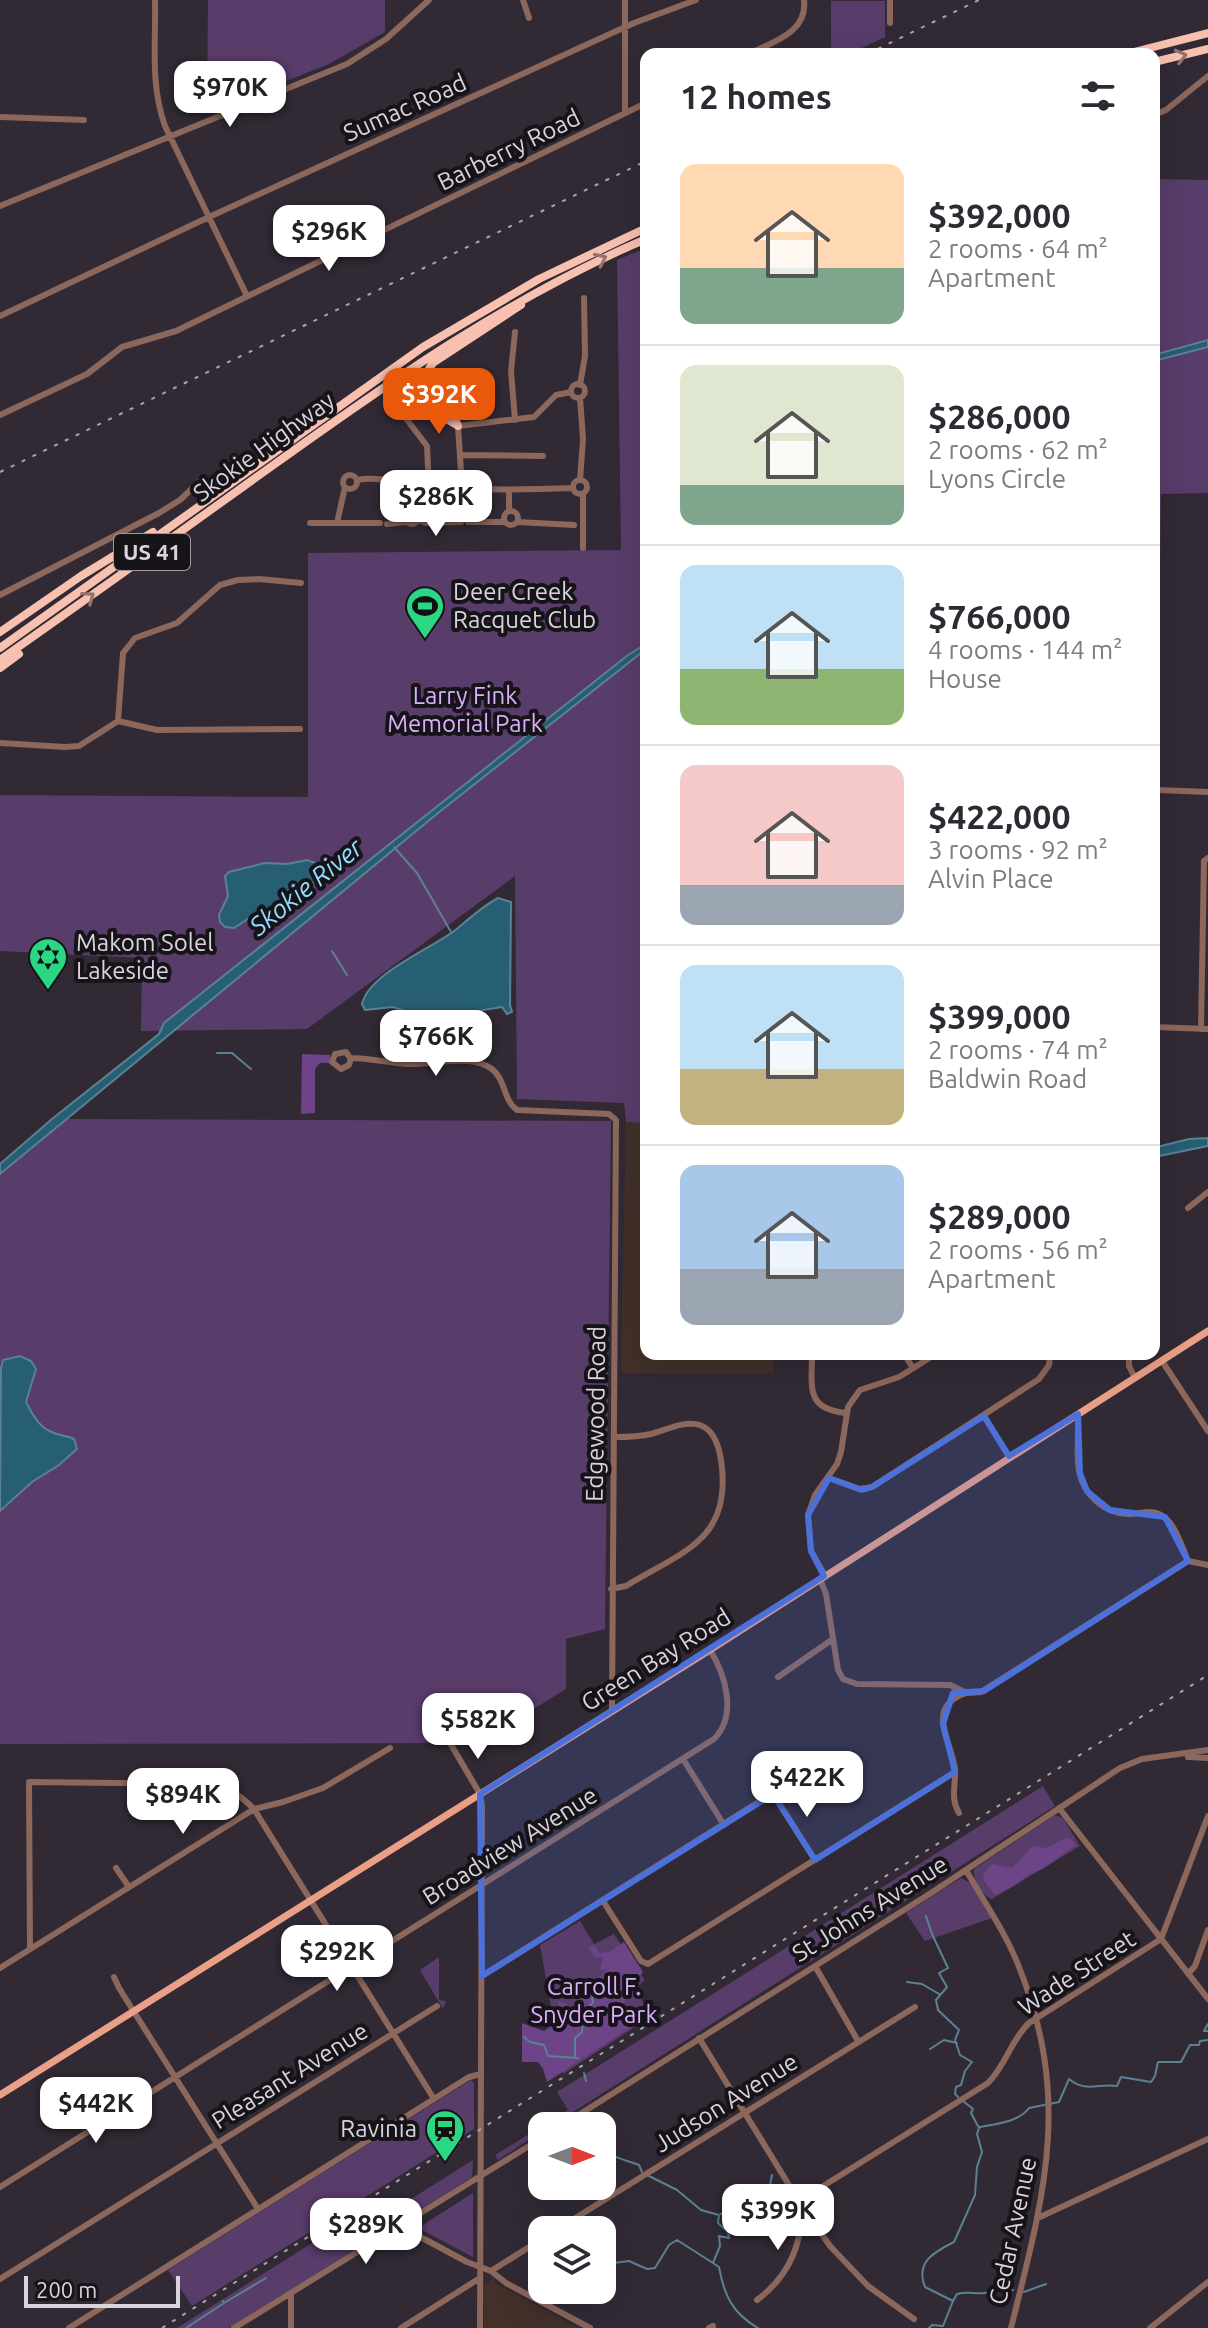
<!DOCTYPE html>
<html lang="en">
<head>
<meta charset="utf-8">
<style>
	:root { --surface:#fff; --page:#f2f2f3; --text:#2b2b33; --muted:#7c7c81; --line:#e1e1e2; --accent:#ea580c }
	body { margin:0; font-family:Ubuntu,sans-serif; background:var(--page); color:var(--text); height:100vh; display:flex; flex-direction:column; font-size:30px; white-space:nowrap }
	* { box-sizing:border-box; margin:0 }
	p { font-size:26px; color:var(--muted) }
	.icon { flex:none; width:44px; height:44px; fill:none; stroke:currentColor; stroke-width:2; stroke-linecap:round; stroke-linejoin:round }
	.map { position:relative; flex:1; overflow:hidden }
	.side { position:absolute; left:640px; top:48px; width:520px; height:1312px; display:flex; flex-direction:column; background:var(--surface); border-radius:16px; box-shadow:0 8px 32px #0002 }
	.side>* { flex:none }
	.needle { width:52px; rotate:90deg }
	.fabs { position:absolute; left:528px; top:2112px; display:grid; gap:16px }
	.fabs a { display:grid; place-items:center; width:88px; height:88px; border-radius:16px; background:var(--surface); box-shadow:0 8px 32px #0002; font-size:40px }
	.scale { position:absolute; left:24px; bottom:20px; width:156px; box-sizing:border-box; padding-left:8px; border:4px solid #d9d4dc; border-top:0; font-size:22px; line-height:28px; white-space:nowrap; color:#d9d4dc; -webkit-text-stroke:6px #171419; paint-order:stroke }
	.price { position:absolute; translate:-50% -68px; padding:0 18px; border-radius:16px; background:#fff; color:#222; font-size:26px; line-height:52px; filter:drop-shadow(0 2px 4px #0008) }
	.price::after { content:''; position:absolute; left:50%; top:48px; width:24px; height:18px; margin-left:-12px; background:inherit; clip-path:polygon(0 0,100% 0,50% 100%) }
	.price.selected { background:var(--accent); color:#fff }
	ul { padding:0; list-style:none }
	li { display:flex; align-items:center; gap:24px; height:200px; padding:0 40px }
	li+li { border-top:2px solid var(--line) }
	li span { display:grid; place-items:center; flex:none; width:224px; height:160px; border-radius:16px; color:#555 }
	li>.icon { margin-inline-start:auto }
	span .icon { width:96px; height:96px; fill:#fffc; stroke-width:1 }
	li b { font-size:34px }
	h2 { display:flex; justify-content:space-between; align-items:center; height:96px; padding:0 40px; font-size:34px }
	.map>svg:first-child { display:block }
	.education { fill:#423029 }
	.green { fill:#583c6a }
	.forest { fill:#6d4487 }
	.water { fill:#265e74; stroke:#5c8193; stroke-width:2 }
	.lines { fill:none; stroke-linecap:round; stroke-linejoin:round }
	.stream { stroke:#5c8193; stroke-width:2 }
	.minor { stroke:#8c675b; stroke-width:6 }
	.major { stroke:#ea9f87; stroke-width:7 }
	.highway { stroke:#f8c0af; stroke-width:8 }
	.rail { stroke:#a9a3ac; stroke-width:2; stroke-dasharray:4 8; stroke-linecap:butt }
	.oneway { stroke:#93736c }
	.marked { fill:#4c70d9; fill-opacity:0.2; stroke:#4c70d9; stroke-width:6; stroke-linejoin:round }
	.labels { text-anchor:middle; stroke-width:8; stroke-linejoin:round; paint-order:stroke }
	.shield { fill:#171419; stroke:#9f9aa2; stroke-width:2 }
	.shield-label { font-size:22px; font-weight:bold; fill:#d9d4dc }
	.street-label { font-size:24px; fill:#d9d4dc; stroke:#171419 }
	.poi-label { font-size:24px; fill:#d9d4dc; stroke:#171419; text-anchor:start }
	.park-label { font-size:24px; fill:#dbaefa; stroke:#171419 }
	.water-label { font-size:26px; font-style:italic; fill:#93ddfe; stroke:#171419 }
</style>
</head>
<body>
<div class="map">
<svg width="1208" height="2328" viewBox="0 0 1208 2328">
	<rect width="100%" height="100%" fill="#312a35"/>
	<path class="education" d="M626 1122 646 1123V1354H773V1374L621 1373Z
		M493 2279 496 2284 578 2328H484V2285Z"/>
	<path class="green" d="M208 0H385V32L329 64 207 113Z
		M831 1H885V37L849 54H831Z
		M1154 179 1208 180V493L1161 494 1154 1023Z
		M646 248V1123L626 1122 624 1103 517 1099 515 876 307 1029 141 1031 142 958 0 951V795L308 797V553L621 550 617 260Z
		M64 1119 611 1121 605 1629 566 1639V1689L479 1743 0 1744V1174Z
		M1043 1786 1055 1806 551 2126H542V2131L498 2160 495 2155 568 2110 557 2092Z
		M1055 1815 1063 1818 1080 1846 992 1899C982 1895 972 1880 974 1869Z
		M961 1878 972 1884 992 1918 925 1941 906 1913Z
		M580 1921 594 1944 614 1934 645 1980 636 1988 650 2017 563 2074 540 1945Z
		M439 1957V2000L446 2001 443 2009 420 1970Z
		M471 2080 474 2083V2129L192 2306 168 2270Z
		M473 2160 472 2177 229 2328H177L368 2208 376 2221Z
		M473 2193V2257L418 2228Z"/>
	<path class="forest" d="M302 1054 330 1055V1063H320L315 1069V1113L301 1114Z
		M1065 1838H1070L1076 1845 1044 1868 1028 1875 1014 1886 995 1895 984 1881 983 1874 992 1864 1012 1868 1033 1846 1047 1848Z
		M624 1942 643 1972 633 1984 624 2003 616 2007 617 2015 622 2020 643 2007 646 2013 645 2018 547 2082 543 2069 538 2062H522V2023L544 2031 552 2025 559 2001 573 2007 580 2005 582 1998 597 1986 598 1979 606 1970H600L603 1957 596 1958 588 1947 595 1946 599 1953 609 1952Z"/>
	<path class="water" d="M1208 340V347L1154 361V355Z
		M646 644V649L438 813 0 1174V1164L52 1119 159 1034 164 1023 628 655Z
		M307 860 318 864 321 875 297 899 278 913 265 918 248 919 234 928 225 927 220 922 219 915 228 896 225 876 229 872 265 863 287 864Z
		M498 898 511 902 510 1005 512 1012 507 1014 502 1007 458 1014 440 1011 417 1015 393 1007 365 1010 362 1004C370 972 434 948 458 928 471 917 483 906 498 898Z
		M1208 1138V1146L1154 1157V1149L1157 1147 1189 1139Z
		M20 1356 31 1361 36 1369 26 1402C33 1415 39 1428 54 1433 61 1436 66 1435 74 1439L77 1449 59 1465 32 1482 0 1511 1 1368 3 1360Z"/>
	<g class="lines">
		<path class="stream" d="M394 847 417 873 451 932
			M332 951 347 975
			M217 1053H232L251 1069
			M926 1916 932 1934 948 1968 939 1973 947 1987 936 2000 938 2010 959 2030 955 2040 960 2055 972 2062 965 2071 961 2085 956 2087 955 2094 958 2097
			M907 1982 922 1984 939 1994
			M1208 2024 1204 2031H1208
			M524 2037 530 2042 544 2045 548 2056 578 2058
			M930 2049 944 2040 957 2043
			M575 2056V2038L582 2032 583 2016 593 2002 592 1997 605 1988
			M584 2073 586 2081
			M591 2126 592 2120 598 2113
			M980 2127C996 2124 1019 2122 1029 2108L1059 2102 1069 2079C1086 2093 1098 2083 1117 2086L1121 2077 1151 2082 1155 2076 1158 2062H1181L1190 2045H1199L1200 2041 1208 2040
			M602 2146C610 2158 627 2160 639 2165L642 2172
			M647 2175 677 2190 701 2210 719 2215 718 2223 728 2232 729 2238 719 2236 720 2246 713 2263 719 2267C724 2295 732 2313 758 2328
			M719 2215 748 2198 758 2187 770 2185 772 2175
			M539 2257 542 2258
			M602 2259 605 2264 629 2261 647 2269 655 2268 669 2245 677 2240 713 2263
			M1024 2292 1046 2284
			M953 2301 957 2294C967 2291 975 2294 985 2293 997 2292 999 2287 1013 2290
			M224 2303 266 2278
			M186 2328 224 2303 223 2301
			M929 2328 932 2325 943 2326 953 2301 925 2287C915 2262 934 2252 954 2242L975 2195 977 2167 982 2152 977 2134 979 2128 971 2113 973 2109 963 2101"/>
		<path class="minor" d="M155 0C156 44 150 84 165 126L247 296
			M523 0 529 18
			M890 23V0
			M749 54C772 42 808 33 804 0
			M625 113V0
			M1154 115 1166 110 1208 76
			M0 117 84 120
			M0 206 347 64 386 39 429 0
			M0 316 209 217 634 23 696 0
			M571 391a7 7 0 1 1 14 0a7 7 0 1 1-14 0Z
			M580 385 585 356 584 298
			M580 398 583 439
			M395 404 427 446 429 487
			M0 415 87 374 122 347 176 331 646 103
			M515 420 511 371 515 332
			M461 455 543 456
			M343 482a7 7 0 1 1 14 0a7 7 0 1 1-14 0Z
			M573 487a7 7 0 1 1 14 0a7 7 0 1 1-14 0Z
			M357 480C384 475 409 487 436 488 482 490 527 490 572 488
			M580 480 583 440
			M462 487 458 426 534 417 556 395 571 392
			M509 490V511
			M583 494V548
			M405 517a7 7 0 1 1 14 0a7 7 0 1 1-14 0Z
			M412 510 413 484
			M504 518a7 7 0 1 1 14 0a7 7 0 1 1-14 0Z
			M418 520 426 523 461 522
			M468 522H505
			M517 522 574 525
			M310 523H380
			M337 523 345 487
			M387 524 407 522
			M0 595 159 513 180 500 201 480
			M118 721 157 730 300 729
			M0 743 65 747 79 746 118 721 123 653 135 638 177 623 220 585 238 580 259 579 301 583
			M1158 790 1208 792
			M1154 1027 1208 1029
			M1201 1029 1204 861 1208 858
			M350 1058 346 1052 335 1054 332 1062 341 1069 349 1065 351 1058C370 1058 388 1063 407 1064 432 1065 471 1053 492 1069 506 1080 503 1100 517 1110L609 1114 616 1120 612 1711
			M1188 1208 1208 1192
			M812 1354C812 1387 805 1409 846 1413
			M904 1354 913 1368
			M1129 1354V1366L1135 1378
			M1162 1361 1208 1431
			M1078 1414C1079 1433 1076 1453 1079 1471 1083 1494 1104 1514 1128 1514 1141 1514 1153 1508 1164 1517 1175 1524 1183 1549 1188 1561
			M984 1416 1009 1457
			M829 1478 859 1489 872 1487 1039 1379 1049 1365 1050 1354
			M825 1576 811 1551 808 1515 815 1495 837 1464 841 1452 848 1407 860 1390 899 1377 936 1354
			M820 1579 826 1594 838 1670 843 1679 857 1684 950 1685 967 1693 981 1692 1188 1561 1208 1565
			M611 1589 626 1586C683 1551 733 1540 721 1460 719 1447 714 1430 700 1425 685 1420 666 1430 651 1434 639 1437 626 1437 614 1437
			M778 1677 833 1639
			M450 1743 480 1794 482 1806 480 2328
			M1188 1757 1208 1758
			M683 1759 724 1825
			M773 1794 815 1860
			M1059 1808 1208 1999
			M959 1813C950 1798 956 1785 955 1769 951 1740 924 1706 967 1693
			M116 1868 129 1887
			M966 1870C984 1902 1006 1933 1019 1967 1072 2100 1044 2196 1011 2328
			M603 1901 641 1961 648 1964 955 1772
			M30 1949 29 1782 203 1784C225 1785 239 1794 254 1809L434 2099
			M815 1966 858 2041
			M0 1968 254 1809 283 1802 323 1788 390 1748
			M1188 1974 1195 1966 1208 1930
			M482 1976 830 1757 849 1754
			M114 1977 119 1988 258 2209
			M699 2038 800 2203 830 2246 868 2286 914 2319
			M561 2126 931 1893 1120 1768 1142 1759 1208 1750
			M0 2187 714 1739C738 1715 725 1674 710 1650
			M1040 2217 1208 2139
			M407 2224 415 2234 467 2262 491 2271 506 2283 590 2328
			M556 2230 915 2007
			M491 2271 542 2239
			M0 2279 437 2006
			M291 2293V2328
			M757 2300C788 2277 805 2242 800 2203L804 2198 988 2083C1006 2065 1011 2040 1029 2023L1161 1939 1208 1816
			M69 2328 469 2077 481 2074
			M234 2328 542 2138
			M401 2328 480 2278
			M709 2328 713 2326
			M1150 2328 1208 2282"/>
		<path class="major" d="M0 2095 710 1650 1208 1331"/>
		<path class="highway" d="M1126 54 1208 33
			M1154 62 1208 49
			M397 379 403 377 417 378 448 420 457 425
			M458 426C453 411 427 386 427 375 427 370 431 366 433 363L521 305
			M0 632 81 576 153 532
			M0 648 423 347 539 279 646 228
			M0 660C91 596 182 531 272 466 392 380 510 297 646 239
			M0 668 19 654"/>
		<path class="rail" d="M867 54 979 0
			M0 472 646 161
			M162 2328 1208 1675"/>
	</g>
	<defs><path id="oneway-chevron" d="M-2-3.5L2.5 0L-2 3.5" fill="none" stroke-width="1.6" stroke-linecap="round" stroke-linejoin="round" transform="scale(2)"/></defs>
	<g class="oneway">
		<use href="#oneway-chevron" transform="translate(1181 56) rotate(-14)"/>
		<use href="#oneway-chevron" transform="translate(601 259) rotate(-25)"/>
		<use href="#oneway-chevron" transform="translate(89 597) rotate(-36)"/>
	</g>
	<path class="marked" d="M1078 1414 1080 1473 1087 1491 1110 1510 1165 1517 1188 1561 984 1691 953 1693 943 1724 955 1772 815 1860 773 1794 482 1976 480 1794 824 1576 811 1551 808 1515 829 1478 862 1490 872 1487 984 1416 1009 1456Z"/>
	<defs>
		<symbol id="stadium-pin" viewBox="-11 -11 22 30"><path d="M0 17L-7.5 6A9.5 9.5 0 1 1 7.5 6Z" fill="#2ad884" stroke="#171419"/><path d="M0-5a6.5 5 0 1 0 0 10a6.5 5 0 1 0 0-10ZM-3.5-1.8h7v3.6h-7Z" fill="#111"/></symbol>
		<symbol id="synagogue-pin" viewBox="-11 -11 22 30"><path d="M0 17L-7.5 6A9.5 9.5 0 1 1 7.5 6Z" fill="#2ad884" stroke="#171419"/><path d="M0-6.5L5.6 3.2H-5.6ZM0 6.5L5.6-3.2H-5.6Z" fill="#111"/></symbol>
		<symbol id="station-pin" viewBox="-11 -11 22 30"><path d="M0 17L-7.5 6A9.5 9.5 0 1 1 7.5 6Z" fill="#2ad884" stroke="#171419"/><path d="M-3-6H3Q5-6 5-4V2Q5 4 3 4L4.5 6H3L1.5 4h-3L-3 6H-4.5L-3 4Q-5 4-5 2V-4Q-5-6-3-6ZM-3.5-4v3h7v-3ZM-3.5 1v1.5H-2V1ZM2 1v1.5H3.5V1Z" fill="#111"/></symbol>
	</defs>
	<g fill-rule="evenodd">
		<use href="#stadium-pin" x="403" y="584" width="44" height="60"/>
		<use href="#synagogue-pin" x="26" y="935" width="44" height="60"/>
		<use href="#station-pin" x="423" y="2107" width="44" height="60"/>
	</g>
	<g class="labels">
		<rect class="shield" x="114" y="534" width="76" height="36" rx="6"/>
		<g class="shield-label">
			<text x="152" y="560">US 41</text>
		</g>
		<g class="street-label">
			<text transform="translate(405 108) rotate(-24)" y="8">Sumac Road</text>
			<text transform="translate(509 150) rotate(-26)" y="8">Barberry Road</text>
			<text transform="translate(264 447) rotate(-36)" y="8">Skokie Highway</text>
			<text transform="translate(596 1414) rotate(-89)" y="8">Edgewood Road</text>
			<text transform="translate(656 1660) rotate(-32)" y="8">Green Bay Road</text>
			<text transform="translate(510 1846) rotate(-32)" y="8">Broadview Avenue</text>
			<text transform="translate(870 1909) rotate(-32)" y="8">St Johns Avenue</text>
			<text transform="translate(1077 1973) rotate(-33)" y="8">Wade Street</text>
			<text transform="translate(290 2076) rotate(-32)" y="8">Pleasant Avenue</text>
			<text transform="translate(726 2103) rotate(-32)" y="8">Judson Avenue</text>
			<text transform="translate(1013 2231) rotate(-78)" y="8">Cedar Avenue</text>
		</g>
		<g class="poi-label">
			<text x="453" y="600">Deer Creek<tspan x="453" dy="28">Racquet Club</tspan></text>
			<text x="76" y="951">Makom Solel<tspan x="76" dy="28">Lakeside</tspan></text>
			<text x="417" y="2137" text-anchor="end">Ravinia</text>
		</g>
		<g class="park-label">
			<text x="465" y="704">Larry Fink<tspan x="465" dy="28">Memorial Park</tspan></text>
			<text x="594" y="1995">Carroll F.<tspan x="594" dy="28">Snyder Park</tspan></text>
		</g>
		<g class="water-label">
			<text transform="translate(306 887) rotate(-39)" y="9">Skokie River</text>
		</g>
	</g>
</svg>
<div class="fabs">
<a><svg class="needle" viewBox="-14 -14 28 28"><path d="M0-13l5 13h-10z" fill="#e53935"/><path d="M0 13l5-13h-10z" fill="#7c7c81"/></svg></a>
<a><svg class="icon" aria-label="layers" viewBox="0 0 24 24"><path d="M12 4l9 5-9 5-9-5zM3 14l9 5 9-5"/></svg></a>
</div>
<div class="scale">200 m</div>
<b class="price" style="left:230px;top:129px">$970K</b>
<b class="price" style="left:329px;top:273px">$296K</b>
<b class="price selected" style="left:439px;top:436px">$392K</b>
<b class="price" style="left:436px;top:538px">$286K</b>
<b class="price" style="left:436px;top:1078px">$766K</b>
<b class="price" style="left:478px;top:1761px">$582K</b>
<b class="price" style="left:807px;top:1819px">$422K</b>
<b class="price" style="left:183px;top:1836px">$894K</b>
<b class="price" style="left:337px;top:1993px">$292K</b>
<b class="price" style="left:96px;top:2145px">$442K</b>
<b class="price" style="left:778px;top:2252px">$399K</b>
<b class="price" style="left:366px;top:2266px">$289K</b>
<section class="side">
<h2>12 homes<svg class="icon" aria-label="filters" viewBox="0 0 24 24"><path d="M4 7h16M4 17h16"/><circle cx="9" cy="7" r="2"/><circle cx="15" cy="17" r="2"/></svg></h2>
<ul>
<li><span style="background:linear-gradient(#ffd9b3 65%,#7fa58c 0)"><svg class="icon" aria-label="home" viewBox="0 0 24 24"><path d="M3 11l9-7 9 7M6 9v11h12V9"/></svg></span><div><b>$392,000</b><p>2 rooms · 64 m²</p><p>Apartment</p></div></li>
<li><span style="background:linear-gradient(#dfe7d0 75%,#7fa58c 0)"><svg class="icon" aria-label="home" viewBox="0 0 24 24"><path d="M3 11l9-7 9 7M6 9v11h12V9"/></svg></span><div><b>$286,000</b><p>2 rooms · 62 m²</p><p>Lyons Circle</p></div></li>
<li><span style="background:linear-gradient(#bfe0f5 65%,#8fb573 0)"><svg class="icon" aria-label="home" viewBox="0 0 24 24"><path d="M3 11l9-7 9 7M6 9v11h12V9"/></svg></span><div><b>$766,000</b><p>4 rooms · 144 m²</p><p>House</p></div></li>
<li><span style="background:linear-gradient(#f6c9c9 75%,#9aa5b1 0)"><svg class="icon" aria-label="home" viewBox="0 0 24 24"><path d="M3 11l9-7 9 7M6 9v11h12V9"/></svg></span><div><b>$422,000</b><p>3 rooms · 92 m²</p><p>Alvin Place</p></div></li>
<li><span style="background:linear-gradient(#bfe0f5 65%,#c2b280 0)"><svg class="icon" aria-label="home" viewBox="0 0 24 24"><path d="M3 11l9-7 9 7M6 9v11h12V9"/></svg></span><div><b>$399,000</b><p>2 rooms · 74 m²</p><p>Baldwin Road</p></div></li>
<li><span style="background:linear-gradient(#a9c7e8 65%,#9aa5b1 0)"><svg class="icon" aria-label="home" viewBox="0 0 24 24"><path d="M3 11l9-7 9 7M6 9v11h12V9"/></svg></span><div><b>$289,000</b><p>2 rooms · 56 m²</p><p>Apartment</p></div></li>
</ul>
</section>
</div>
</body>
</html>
